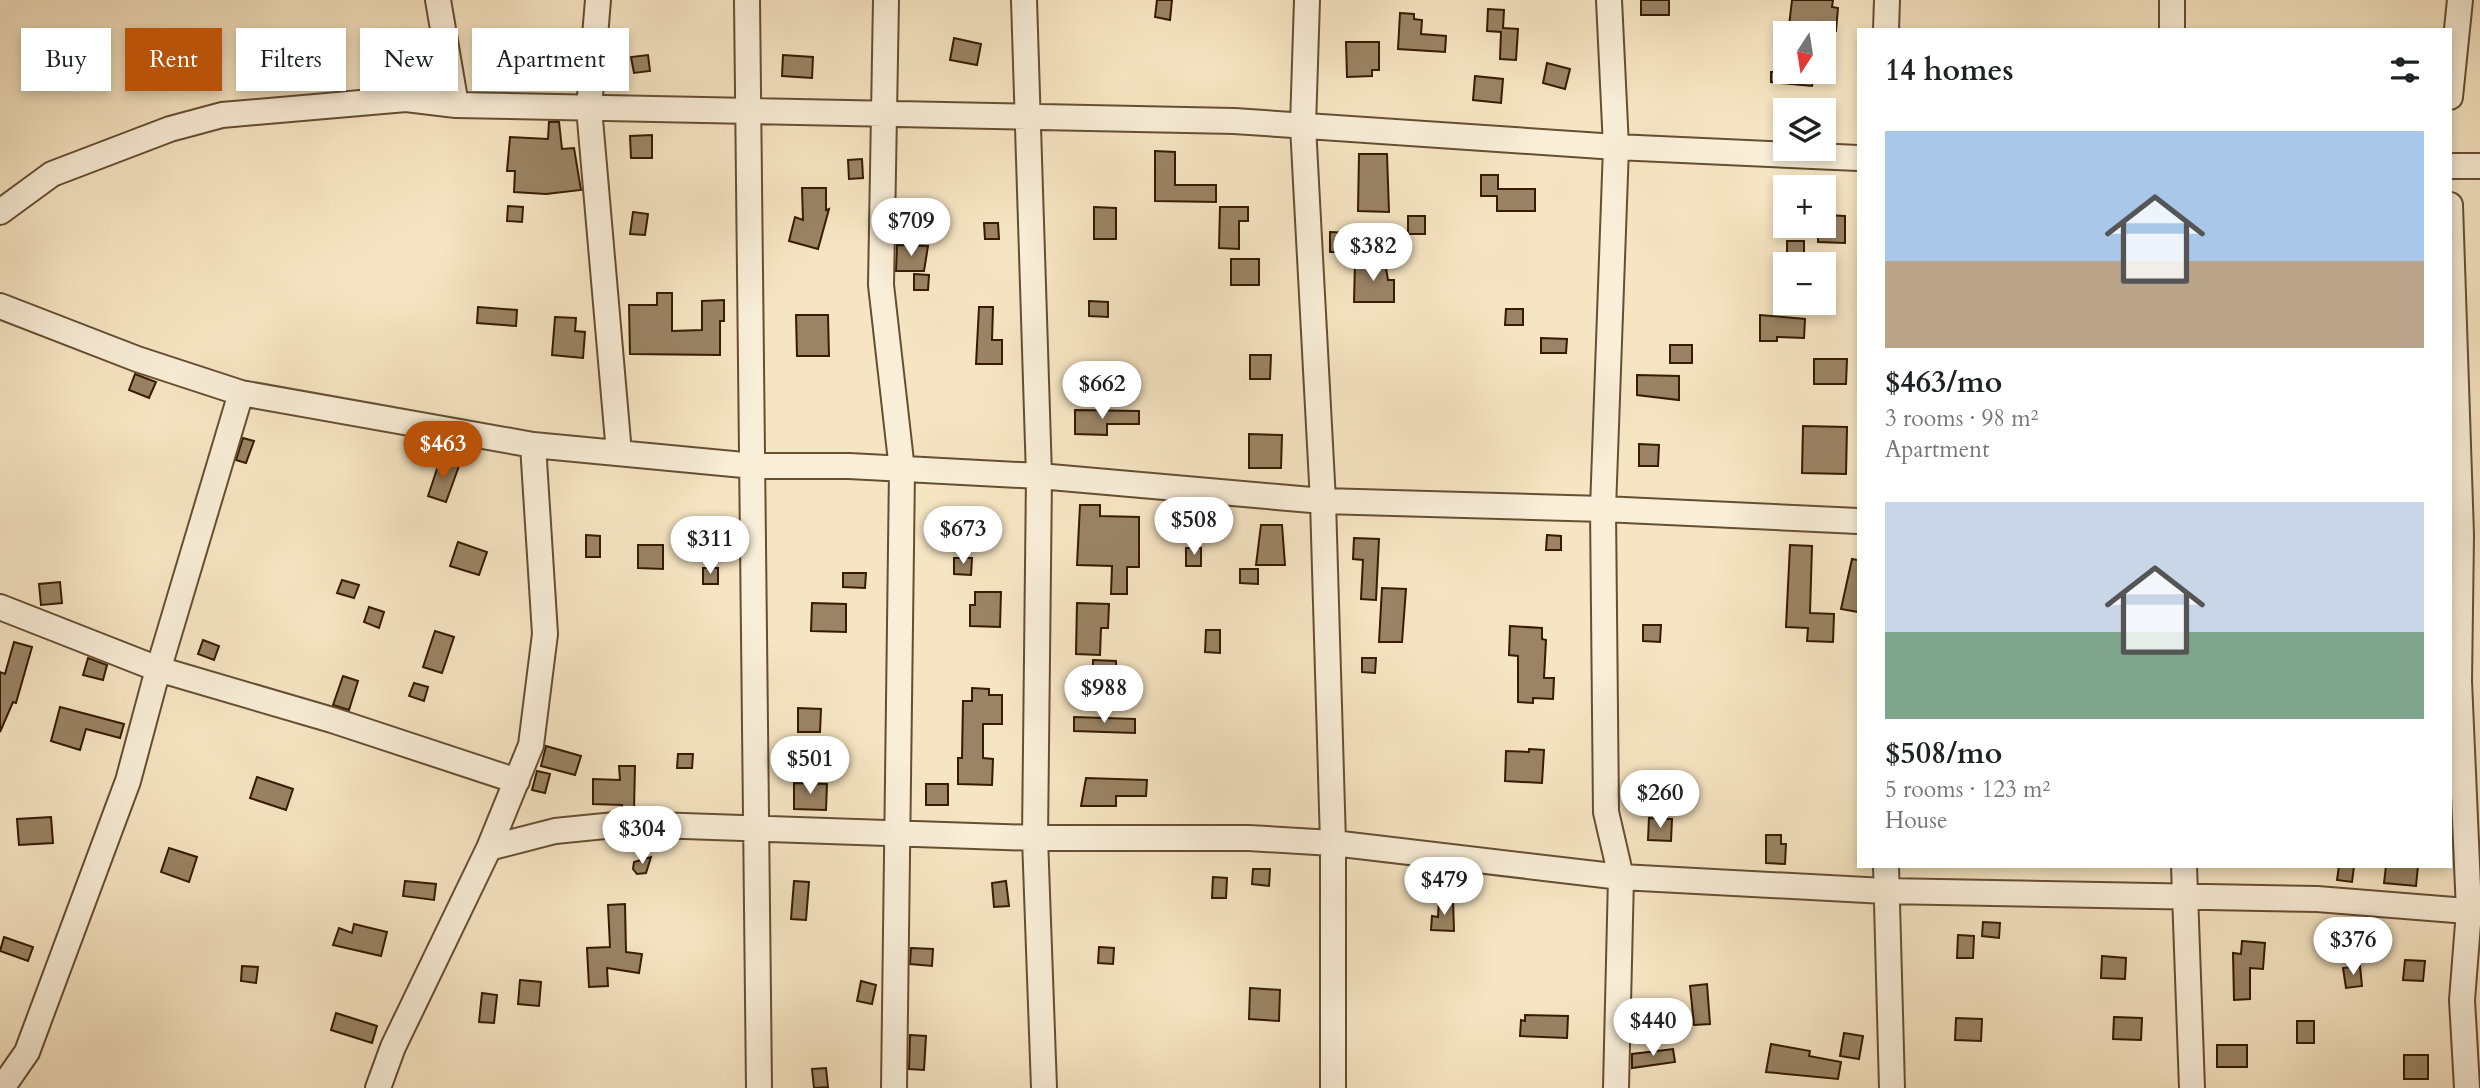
<!DOCTYPE html>
<html lang="en">
<head>
<meta charset="utf-8">
<style>
	:root { --surface:#fff; --page:#f6f6f6; --text:#202124; --muted:#757577; --accent:#b45309 }
	body { margin:0; font-family:Cardo,serif; background:var(--page); color:var(--text); height:100vh; display:flex; flex-direction:column; font-size:26px; white-space:nowrap }
	* { box-sizing:border-box; margin:0 }
	p { font-size:23px; color:var(--muted) }
	.icon { flex:none; width:38px; height:38px; fill:none; stroke:currentColor; stroke-width:2; stroke-linecap:round; stroke-linejoin:round }
	.map { position:relative; flex:1; overflow:hidden }
	.sheet { position:absolute; left:1857px; top:28px; width:595px; height:840px; display:flex; flex-direction:column; background:var(--surface); border-radius:0px; box-shadow:0 4px 10px #0003 }
	.sheet>* { flex:none }
	.top-card { position:absolute; left:21px; top:28px; width:665px; height:63px; display:flex; gap:14px }
	.needle { width:46px; rotate:192deg }
	.controls { position:absolute; left:1773px; top:21px; display:grid; gap:14px }
	.controls a { display:grid; place-items:center; width:63px; height:63px; border-radius:0px; background:var(--surface); box-shadow:0 4px 10px #0003; font-size:35px }
	.price { position:absolute; translate:-50% -60px; padding:0 16px; border-radius:24px; background:#fff; color:#222; font-size:23px; line-height:46px; filter:drop-shadow(0 2px 4px #0008) }
	.price::after { content:''; position:absolute; left:50%; top:42px; width:21px; height:16px; margin-left:-10px; background:inherit; clip-path:polygon(0 0,100% 0,50% 100%) }
	.price.selected { background:var(--accent); color:#fff }
	ul { padding:0; list-style:none }
	li { display:grid; align-content:center; gap:14px; height:371px; padding:0 28px }
	li span { display:grid; place-items:center; height:217px; border-radius:0px; color:#555 }
	li>.icon { margin-inline-start:auto }
	span .icon { width:126px; height:126px; fill:#fffc; stroke-width:1 }
	li b { font-size:30px }
	h2 { display:flex; justify-content:space-between; align-items:center; height:84px; padding:0 28px; font-size:30px }
	.tag { padding:0 24px; border-radius:0px; background:var(--surface); box-shadow:0 4px 10px #0003; font-size:24px; line-height:63px }
	.tag.selected { background:var(--accent); color:#fff }
	.map>svg:first-child { display:block }
	.building { fill:#9a8465; stroke:#361b00; stroke-width:2 }
	.lines { fill:none; stroke-linecap:round; stroke-linejoin:round }
	.minor-casing { stroke:#664e31; stroke-width:28 }
	.minor { stroke:#f9eed8; stroke-width:24 }
</style>
</head>
<body>
<div class="map">
<svg width="2480" height="1088" viewBox="0 0 2480 1088">
	<rect width="100%" height="100%" fill="#f6e5c3"/>
	<filter id="stains"><feTurbulence type="fractalNoise" baseFrequency=".00286" numOctaves="4"/><feColorMatrix values="0 0 0 0 .2 0 0 0 0 .09 0 0 0 0 .02 0 0 0 .5 -.17"/></filter>
	<radialGradient id="worn" r=".72"><stop offset=".6" stop-color="#630" stop-opacity="0"/><stop offset="1" stop-color="#630" stop-opacity=".3"/></radialGradient>
	<path class="building" d="M1157 0H1172L1170 20 1155 17Z
		M1641 0H1669V15H1641Z
		M1792 0H1833L1832 7 1838 8 1836 31 1789 26Z
		M1488 9 1504 10 1503 28 1518 29 1516 60 1500 59 1501 32 1487 31Z
		M1400 13 1414 14V19L1422 20 1421 34 1446 36 1445 52 1398 49Z
		M954 38 981 44 977 65 950 60Z
		M1346 42H1379V70H1372V76L1347 77Z
		M648 55 650 71 634 73 631 57Z
		M783 55 813 57 812 78 782 76Z
		M1547 63 1570 69 1565 89 1543 83Z
		M1771 72H1814L1812 86 1771 82Z
		M1475 76 1503 79 1501 103 1473 100Z
		M549 122H559L562 149 574 148 581 190 546 194 514 192 515 171H507L510 137 548 139Z
		M652 135V158H631L630 136Z
		M1155 151 1175 152V185H1216V202L1155 201Z
		M1359 154H1387L1389 212 1358 211Z
		M862 159 863 178 849 179 848 160Z
		M1481 175H1498V189H1535V211H1497V196H1481Z
		M802 188H826V210L829 209 818 249 789 241 795 217 803 220Z
		M508 206 523 207 522 222 507 221Z
		M1094 207 1116 208V239H1094Z
		M1220 207H1248V221H1239V249L1219 248Z
		M633 212 648 214 645 235 630 234Z
		M1824 215 1845 216V243L1818 242V226H1824Z
		M1408 216H1425V234H1408Z
		M984 223H998L999 239H985Z
		M1330 232 1351 233 1350 252H1330Z
		M1787 241H1804V258H1787Z
		M897 245 928 246 924 271H896Z
		M1231 259H1259V285H1231Z
		M1355 261 1385 262 1388 280H1394V302H1354Z
		M914 274 929 275 928 290H914Z
		M657 293H672V331L702 330V301L724 300V321H720V355L630 354 629 305H657Z
		M1089 301 1108 302V317L1089 316Z
		M478 307 517 310 516 326 477 323Z
		M979 307H993L992 340H1002V364H976Z
		M1506 309H1523V325H1505Z
		M796 315H828L829 356H797Z
		M1760 315 1805 319 1804 338 1777 337V341H1760Z
		M555 317 576 318 575 331 585 332 583 358 552 355Z
		M1541 338 1567 339 1566 353H1541Z
		M1670 345H1692V363H1670Z
		M1250 355H1271L1270 379H1250Z
		M1814 359H1847L1846 384H1814Z
		M135 374 156 382 149 398 129 390Z
		M1637 375 1679 376V400L1637 395Z
		M1075 410 1139 411V424H1107V435L1075 434Z
		M1803 426 1847 427 1846 474 1802 473Z
		M1249 434 1282 435 1281 468H1249Z
		M243 438 254 441 246 463 236 460Z
		M1639 444 1659 445 1658 466H1639Z
		M440 460 459 466 446 502 428 496Z
		M1080 505H1100V516L1139 517V567H1127V594H1111L1112 566 1077 565Z
		M1191 514H1228V529L1190 528Z
		M1261 525H1282L1285 565H1256Z
		M586 535 600 536V557H586Z
		M1547 535 1561 536V550H1546Z
		M1354 538 1379 539 1376 600 1361 599 1363 560 1353 559Z
		M458 542 487 552 479 575 450 566Z
		M638 545H663V569L638 568Z
		M1790 545 1812 546 1810 613 1834 614 1833 642 1807 641 1808 628 1786 627Z
		M1186 548H1201V566H1186Z
		M954 558H972L971 575 954 574Z
		M1852 559 1858 560V612L1841 609Z
		M703 568H718V584H703Z
		M1240 569H1258V584L1240 583Z
		M843 573H866L865 588 843 587Z
		M342 580 359 585 354 598 337 593Z
		M60 582 62 603 41 605 39 584Z
		M1382 588 1406 589 1402 642H1379Z
		M975 592H1001L1000 627 970 626V605H975Z
		M812 603 846 604V632L811 631Z
		M1077 603 1109 604 1108 628H1101L1100 655 1076 654Z
		M369 607 384 612 379 628 364 622Z
		M1643 625H1661L1660 642 1643 641Z
		M1510 626 1542 628V639L1546 640 1544 678H1554L1553 699 1533 698V703L1518 702V656L1509 655Z
		M1206 630H1220V653L1205 652Z
		M435 631 454 637 442 673 423 667Z
		M203 640 219 646 214 660 198 654Z
		M14 642 32 647 16 703 13 702 0 732V672L5 674Z
		M88 658 107 665 103 680 83 675Z
		M1362 658H1376L1375 673 1362 672Z
		M1093 660 1116 661V679L1093 678Z
		M343 676 358 681 349 710 333 705Z
		M414 683 428 687 424 701 409 696Z
		M972 688 989 689V695H1002V724H983V758L993 759 992 785 958 784V758H962L963 701H972Z
		M60 707 124 724 120 738 86 729 80 750 51 741Z
		M798 708 821 709 820 732H798Z
		M1074 717 1135 719V733L1074 731Z
		M546 746 581 756 575 775 541 766Z
		M1529 749 1544 750 1542 783 1505 781 1506 751 1529 752Z
		M678 754H693L692 768H677Z
		M619 766H635L634 809H622V805L593 804V779L620 780Z
		M537 771 550 774 545 793 532 790Z
		M257 777 293 789 286 810 250 798Z
		M1086 778 1147 780 1146 796H1116V806H1081Z
		M794 783 827 784 826 810 794 809Z
		M926 784H948V805H926Z
		M51 817 53 843 19 845 17 819Z
		M1649 818 1672 819 1671 841 1648 840Z
		M1766 835H1781V844H1786L1785 864 1766 863Z
		M169 848 197 857 189 882 161 872Z
		M651 857 646 873 637 874 633 869 634 862Z
		M2339 866H2354L2352 882 2337 880Z
		M2386 866H2418L2416 886 2384 883Z
		M1253 869H1270L1269 886 1252 884Z
		M1213 877 1227 878 1226 898H1212Z
		M405 881 436 884 434 900 403 896Z
		M794 881 809 882 806 920 791 919Z
		M1006 881 1009 906 994 907 992 883Z
		M1439 899 1453 900 1454 931 1431 930 1432 916 1438 917Z
		M625 904 626 952 642 954 639 973 607 968 608 986 589 987 587 948 610 947 608 905Z
		M1983 922 2000 923 1999 938 1982 936Z
		M354 924 387 932 381 956 333 945 339 928 352 933Z
		M1958 935 1974 936 1973 958H1957Z
		M4 937 33 947 28 961 0 951Z
		M2242 941 2265 943 2263 969 2250 968V999L2234 1000 2233 953 2241 954Z
		M1099 947 1114 948 1113 964 1098 963Z
		M911 948 933 949 932 966 910 964Z
		M2102 956 2126 958 2125 979 2101 978Z
		M2405 960 2425 961 2423 981 2403 980Z
		M242 966 258 967 256 983 241 981Z
		M2360 966 2362 986 2346 988 2343 968Z
		M520 980 541 982 539 1006 518 1004Z
		M861 981 876 985 872 1004 857 1001Z
		M1707 984 1710 1024 1694 1025 1690 986Z
		M1250 988 1280 990 1279 1021 1249 1019Z
		M482 993 497 995 494 1023 479 1022Z
		M336 1013 377 1026 372 1043 331 1030Z
		M1525 1015 1568 1016 1567 1038 1520 1036 1521 1020 1525 1021Z
		M2114 1017 2142 1018 2141 1040 2113 1039Z
		M1956 1018 1982 1019 1981 1041 1955 1040Z
		M2297 1021H2314V1043H2297Z
		M1844 1033 1863 1036 1859 1059 1840 1056Z
		M910 1035 926 1036 924 1070 909 1069Z
		M1771 1044 1810 1051 1809 1056 1841 1062 1838 1079 1766 1072Z
		M2217 1045H2247V1067H2217Z
		M1673 1049 1675 1062 1632 1068V1054Z
		M2404 1055H2428V1079H2404Z
		M826 1068 828 1087 814 1088 812 1069Z"/>
	<g class="lines">
		<defs>
			<path id="minor" d="M438 0 456 105
				M598 0 589 108 619 453
				M747 0 759 1088
				M886 0 881 285 902 470 894 1088
				M1024 0 1039 476 1035 838 1044 1088
				M1307 0 1303 126 1323 501 1333 843V1088
				M1609 0 1616 147 1603 509 1606 812 1621 877 1616 1088
				M2172 0V30
				M1886 30 1887 0
				M2450 97 2460 0
				M2450 166H2480
				M2450 205 2461 535 2459 681 2469 911 2462 1000 2467 1088
				M0 212 52 174 170 129 222 115 406 99 456 105 1234 121 1616 147 1858 158
				M0 306 137 359 241 393 533 445 754 466H849L1039 476 1323 501 1603 509 1858 521
				M0 607 158 669 332 720 517 781
				M489 848 555 831 625 824 1035 838H1249L1333 843 1621 877 1885 891 2317 899 2480 912
				M1886 866 1892 1088
				M2184 866 2192 1088
				M2 1088 27 1052 128 781 154 684 241 393
				M378 1088 393 1047 489 848 531 745 545 634 533 445"/>
		</defs>
		<use href="#minor" class="minor-casing"/>
		<use href="#minor" class="minor"/>
	</g>
	<rect width="100%" height="100%" filter="url(#stains)"/>
	<rect width="100%" height="100%" fill="url(#worn)"/>
</svg>
<div class="controls">
<a><svg class="needle" viewBox="-14 -14 28 28"><path d="M0-13l5 13h-10z" fill="#e53935"/><path d="M0 13l5-13h-10z" fill="#757577"/></svg></a>
<a><svg class="icon" aria-label="layers" viewBox="0 0 24 24"><path d="M12 4l9 5-9 5-9-5zM3 14l9 5 9-5"/></svg></a>
<a>+</a>
<a>−</a>
</div>
<b class="price" style="left:911px;top:258px">$709</b>
<b class="price" style="left:1373px;top:283px">$382</b>
<b class="price" style="left:1102px;top:421px">$662</b>
<b class="price selected" style="left:443px;top:481px">$463</b>
<b class="price" style="left:1194px;top:557px">$508</b>
<b class="price" style="left:963px;top:566px">$673</b>
<b class="price" style="left:710px;top:576px">$311</b>
<b class="price" style="left:1104px;top:725px">$988</b>
<b class="price" style="left:810px;top:796px">$501</b>
<b class="price" style="left:1660px;top:830px">$260</b>
<b class="price" style="left:642px;top:866px">$304</b>
<b class="price" style="left:1444px;top:917px">$479</b>
<b class="price" style="left:2353px;top:977px">$376</b>
<b class="price" style="left:1653px;top:1058px">$440</b>
<div class="top-card">
<a class="tag">Buy</a>
<a class="tag selected">Rent</a>
<a class="tag">Filters</a>
<a class="tag">New</a>
<a class="tag">Apartment</a>
</div>
<section class="sheet">
<h2>14 homes<svg class="icon" aria-label="filters" viewBox="0 0 24 24"><path d="M4 7h16M4 17h16"/><circle cx="9" cy="7" r="2"/><circle cx="15" cy="17" r="2"/></svg></h2>
<ul>
<li><span style="background:linear-gradient(#a9c7e8 60%,#b9a48a 0)"><svg class="icon" aria-label="home" viewBox="0 0 24 24"><path d="M3 11l9-7 9 7M6 9v11h12V9"/></svg></span><div><b>$463/mo</b><p>3 rooms · 98 m²</p><p>Apartment</p></div></li>
<li><span style="background:linear-gradient(#c9d6e8 60%,#7fa58c 0)"><svg class="icon" aria-label="home" viewBox="0 0 24 24"><path d="M3 11l9-7 9 7M6 9v11h12V9"/></svg></span><div><b>$508/mo</b><p>5 rooms · 123 m²</p><p>House</p></div></li>
</ul>
</section>
</div>
</body>
</html>
